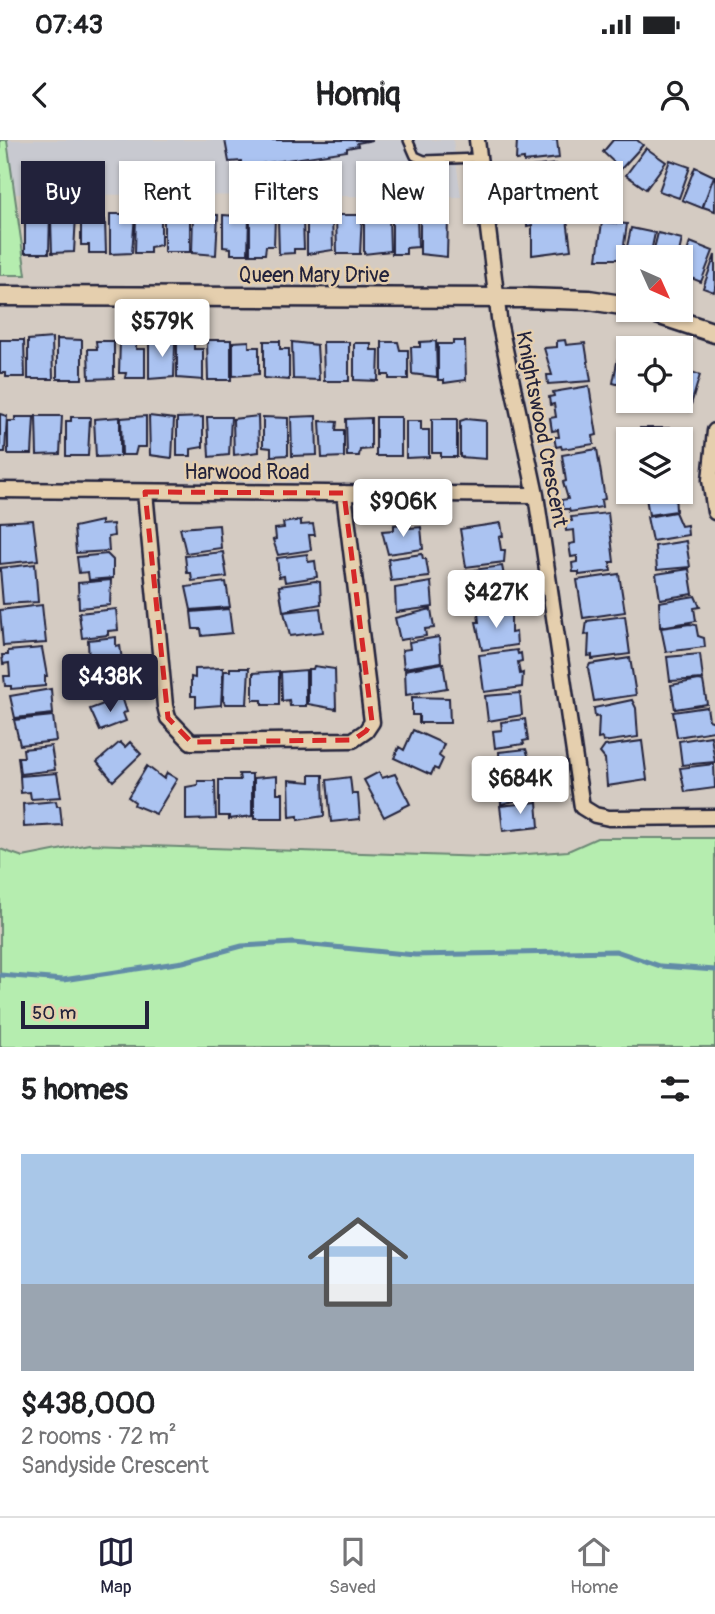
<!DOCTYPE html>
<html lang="en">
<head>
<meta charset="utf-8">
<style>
	:root { --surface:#fff; --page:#f6f6f6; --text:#202124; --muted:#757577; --line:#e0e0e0; --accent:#22223b }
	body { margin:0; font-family:Pangolin,sans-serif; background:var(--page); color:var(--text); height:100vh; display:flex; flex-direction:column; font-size:26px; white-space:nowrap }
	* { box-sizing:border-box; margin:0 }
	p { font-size:23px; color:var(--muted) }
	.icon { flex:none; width:38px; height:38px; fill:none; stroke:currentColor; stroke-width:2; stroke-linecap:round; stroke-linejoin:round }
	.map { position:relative; height:907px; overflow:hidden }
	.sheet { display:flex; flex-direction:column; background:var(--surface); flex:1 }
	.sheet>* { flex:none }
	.banner { position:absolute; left:21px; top:21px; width:674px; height:63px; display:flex; gap:14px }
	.needle { width:46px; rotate:135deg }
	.tools { position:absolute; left:616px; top:105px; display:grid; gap:14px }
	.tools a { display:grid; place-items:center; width:77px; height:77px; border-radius:0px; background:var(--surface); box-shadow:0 2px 5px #0004; font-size:35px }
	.scale { position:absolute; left:21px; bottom:18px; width:128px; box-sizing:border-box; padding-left:7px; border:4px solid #22223b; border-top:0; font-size:19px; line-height:24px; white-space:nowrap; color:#22223b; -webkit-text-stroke:5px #e5cfae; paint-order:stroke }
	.price { position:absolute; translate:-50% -60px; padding:0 16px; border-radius:7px; background:#fff; color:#222; font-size:23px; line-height:46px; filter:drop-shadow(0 2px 4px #0008) }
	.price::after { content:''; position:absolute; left:50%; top:42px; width:21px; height:16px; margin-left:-10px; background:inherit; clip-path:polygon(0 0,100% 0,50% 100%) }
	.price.selected { background:var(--accent); color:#fff }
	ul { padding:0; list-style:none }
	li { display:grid; align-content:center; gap:14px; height:371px; padding:0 21px }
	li+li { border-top:2px solid var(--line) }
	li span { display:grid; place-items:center; height:217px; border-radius:0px; color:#555 }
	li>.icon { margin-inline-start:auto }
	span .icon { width:126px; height:126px; fill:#fffc; stroke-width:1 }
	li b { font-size:30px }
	h2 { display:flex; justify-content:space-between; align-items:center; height:84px; padding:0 21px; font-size:30px }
	.pill { padding:0 24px; border-radius:0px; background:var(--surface); box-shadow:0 2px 5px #0004; font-size:24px; line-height:63px }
	.pill.selected { background:var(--accent); color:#fff }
	.status { display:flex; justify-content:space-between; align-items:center; height:49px; padding:0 35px; background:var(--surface); direction:ltr }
	.status svg { height:19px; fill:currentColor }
	header { display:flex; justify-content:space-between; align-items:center; height:91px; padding:0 21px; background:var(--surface); font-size:32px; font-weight:700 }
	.tab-bar { display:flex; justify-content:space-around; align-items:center; height:98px; border-top:2px solid var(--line); background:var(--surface); font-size:19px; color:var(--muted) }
	.tab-bar a { display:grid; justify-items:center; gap:4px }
	.tab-bar .selected { color:var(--accent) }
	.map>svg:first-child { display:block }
	.built { fill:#c8c9d0 }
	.green { fill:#b5edaf; stroke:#6c8875; stroke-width:2 }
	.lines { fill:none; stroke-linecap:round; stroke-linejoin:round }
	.stream { stroke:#628ca7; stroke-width:5 }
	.building { fill:#abc3f1; stroke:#22223b; stroke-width:2 }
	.service-casing { stroke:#22223b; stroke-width:12 }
	.minor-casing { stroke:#22223b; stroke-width:19 }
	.tertiary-casing { stroke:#22223b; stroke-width:23 }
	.service { stroke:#e5cfae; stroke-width:7 }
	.minor { stroke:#e5cfae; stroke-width:14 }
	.tertiary { stroke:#e5cfae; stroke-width:18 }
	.marked { fill:none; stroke:#d62828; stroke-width:5; stroke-dasharray:14 9; stroke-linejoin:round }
	.labels { text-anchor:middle; stroke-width:5; stroke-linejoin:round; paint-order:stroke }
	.street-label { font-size:21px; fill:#22223b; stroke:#e5cfae }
</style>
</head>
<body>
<div class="status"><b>07:43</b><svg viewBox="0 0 49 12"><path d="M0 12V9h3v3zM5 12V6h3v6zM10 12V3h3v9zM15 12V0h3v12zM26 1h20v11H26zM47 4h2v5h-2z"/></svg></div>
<header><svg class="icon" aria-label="back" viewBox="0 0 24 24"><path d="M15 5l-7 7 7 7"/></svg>Homiq<svg class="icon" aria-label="person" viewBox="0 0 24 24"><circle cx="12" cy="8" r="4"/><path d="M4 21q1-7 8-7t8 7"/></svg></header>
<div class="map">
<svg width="715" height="907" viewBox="0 0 715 907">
	<rect width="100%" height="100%" fill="#d4cbc2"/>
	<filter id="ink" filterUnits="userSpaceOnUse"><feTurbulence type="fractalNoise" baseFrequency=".0143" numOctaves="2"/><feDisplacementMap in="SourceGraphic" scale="14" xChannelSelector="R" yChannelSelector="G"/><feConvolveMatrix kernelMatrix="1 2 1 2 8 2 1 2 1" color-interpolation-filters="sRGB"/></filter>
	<g filter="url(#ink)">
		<path class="built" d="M7 0H453L461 57 15 54Z"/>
		<path class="green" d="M0 0H7L26 135H0Z
			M597 698H715V907H0V709L23 717 89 704 486 717 568 711Z"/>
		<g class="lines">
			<path class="stream" d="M0 835 63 840 183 822 242 806 293 803 415 815 616 811 660 826 715 830"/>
		</g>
		<path class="building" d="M225 0H373L357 3 358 6 347 8V11L241 27V21L229 22Z
			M517 0H557L559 18 524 22V19L516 20Z
			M613 0H637L643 5 621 29 603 12Z
			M646 8 666 22 646 49 626 35Z
			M670 20 690 27 679 58 659 51Z
			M556 24 564 65 527 70V66L522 67 521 59 525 58 522 39 518 40 517 33 522 32 521 28Z
			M695 27 714 36 702 68 682 60Z
			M714 36H715V71L703 67Z
			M566 71 571 110 532 115V85L527 86V80L531 79V75Z
			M25 74H50L49 113H25Z
			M110 74H135L132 113 110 114Z
			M145 74H161V105L150 107V113H135L136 76H144Z
			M164 74H190V112H164Z
			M193 74 218 75 216 115 192 113Z
			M76 75 74 112 52 113 51 80H57V76Z
			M223 75 249 77 248 114H231V108L223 107Z
			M332 75 333 110 307 114V76Z
			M336 75H362L360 114H337Z
			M81 76H99V80H105L106 113H89V105H81Z
			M255 76H275L274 106H266L265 114H250V80H255Z
			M389 76 390 111 364 114V77Z
			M417 76 418 107 406 108V114H392V77Z
			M427 76 448 77 447 117 420 114V78Z
			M278 79 303 80 304 109H294V113L279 114Z
			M602 82 627 84 622 119H597Z
			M631 88 655 93 650 117H628V121H624Z
			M658 93 682 99 678 117H652Z
			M690 102 713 111 701 142 681 134Z
			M715 115V148L714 152 703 148Z
			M52 198 53 239H28V200Z
			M164 198 172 199 175 204 174 237 149 239V201H163Z
			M57 199 82 200V239H57Z
			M0 200H24L25 237H6V233H0Z
			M207 200H231V240H208Z
			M565 200 566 205 585 203 591 241 548 244 547 235H552L544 208 557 207V201Z
			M96 201H114V238L89 239 88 209H97Z
			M120 201H136V209H145V238H125L126 233H119Z
			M249 201V207H259V234L233 236V202Z
			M264 201H280V209H289V240L264 238Z
			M436 201 437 237 412 234 411 207H420V202Z
			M453 201H465L466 240 444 243V240H438V204H453Z
			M177 202H194V209H203V240L177 238Z
			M292 202 317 205 319 240 293 239Z
			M323 202H349V241H324Z
			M382 202H398L400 210H408V239H389V235H382Z
			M354 203H371V210H379L378 241 354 240Z
			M620 207 628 209V247L613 243Z
			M691 232 700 235 689 271 665 264 666 261H681V233L690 236Z
			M589 246 597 295 593 296 594 304 562 309 561 306 556 307 554 297H559L558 290 552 291 550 278 556 277 554 264 550 265 549 257 554 256 553 252Z
			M0 274 7 276 5 312H0Z
			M36 276H62L60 314 37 315Z
			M146 276V307H137L135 315H122L121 278Z
			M149 276 174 279 172 318 150 315Z
			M258 276 259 312 234 315 233 279Z
			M316 276 317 315 292 316 291 277Z
			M15 277H34L32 314H8V281H15Z
			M71 277H90L88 316H66V281H71Z
			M120 277V316L96 317 94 279Z
			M203 277V307L191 309V316H177V278Z
			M207 277H231L229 315 209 317Z
			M263 277 288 278V315L271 316V308L263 307Z
			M376 277H401V316H376Z
			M371 278V309L360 310 359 316H347L346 279Z
			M432 279H457V317H441V313H432Z
			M466 279 486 281V319L460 317V281Z
			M320 281 337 282 336 290H344V317L322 318Z
			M406 281H421V290H429V317L406 318Z
			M640 288H678V294H681V301L640 299Z
			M597 309 605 359 601 360 602 367 570 372 569 369H563L561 360 568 359 563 342 566 341 562 315Z
			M645 352H675L676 371 649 375Z
			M675 372 681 386 687 385 688 395 652 401 647 377Z
			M608 373 614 422H610L611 431 579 435V432H573L572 423 577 422V416L571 417 569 404 575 403 574 390 566 391 565 382 572 381 571 377Z
			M33 380 38 420 0 424V382Z
			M301 380V385L313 384 315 395H309L311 410 278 415 273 400 276 399 275 389 284 388 283 383Z
			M101 381V385L113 384 114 396 108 397 109 411 76 413 74 387Z
			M410 383V388L421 387 423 409 388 414 382 391 394 390V385Z
			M501 383 503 396 499 397 501 410H505L504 422 466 427 460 389Z
			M219 385 221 408 186 413 180 388Z
			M686 401 690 427 657 430 655 406Z
			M223 412 227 437 192 441 191 433H187L185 416Z
			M107 414 113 420V438L89 440 88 432 79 433 77 417Z
			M307 414 308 422 315 421 317 437 285 442 284 436 279 437 277 418Z
			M422 414 423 419H426L429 437 391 441 388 419Z
			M35 424 38 462 3 464 0 428Z
			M502 426 509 460 507 464 472 469 466 431Z
			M689 429 693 454 660 459 656 434Z
			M619 434 625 472 583 478 577 440Z
			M111 440 110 465 79 468 78 443Z
			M315 441 320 442 321 464 283 471 279 446Z
			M226 442 230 467 191 470 186 447Z
			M431 442 433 467 396 472 395 448Z
			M695 456 700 467 694 468 696 481 660 487 659 462Z
			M42 465 46 503 3 506 0 470Z
			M320 468 323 492 290 496 284 472Z
			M116 469 118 490 108 491V495L82 498 79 473Z
			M229 469 232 493 202 496 201 489H193L191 472Z
			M431 469 434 488 425 489 426 496 400 500 395 478Z
			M511 469V493L516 492 517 505 482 510 476 482H479L478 473Z
			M625 476 630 514 592 519V515L588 516 589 494 585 495 587 481Z
			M690 484 696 485 698 496 704 498 705 507 666 512 661 488Z
			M116 497V506L120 505 122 521 89 526 88 500Z
			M439 497 441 522 404 528 402 510 410 509 409 502Z
			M42 508 47 536H45V546L11 549V546H5L4 536H10L9 523 3 524 2 515H8V511Z
			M517 510 518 514 521 513 522 521 518 522 520 534 523 533 522 547 484 552 479 515Z
			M700 514 703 539 670 541 667 517Z
			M630 518 636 555 594 561 588 528 590 524Z
			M123 523 125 540 117 541 118 549 87 552 86 527Z
			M443 523 447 548 406 555 405 530Z
			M314 526 335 529 336 569 308 564V529H313Z
			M223 528 221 565 196 567V556H191V537L195 538V529Z
			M230 528H249L247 564H225L223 560 224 531H230Z
			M306 530V566H290L289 560 282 561 281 532Z
			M279 531V565H262V560H253V533Z
			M699 540 703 541 707 564 675 569 671 545Z
			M51 549 53 574 15 578 10 556Z
			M520 553 522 575 488 581 485 556Z
			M122 557 127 572 123 573 126 581 100 591 90 569Z
			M412 557 449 558 450 583H419V575H412Z
			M632 560 636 568 638 597 603 602 602 598 598 599 599 576 595 577 594 568Z
			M707 567 709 580 715 582 714 591 677 597 673 572Z
			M53 576 56 601 20 605 14 580Z
			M525 579 528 600 523 601 524 604 495 608 493 591 502 590 501 582Z
			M413 590 444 604 439 616 443 619 438 630 434 628 431 635 394 618 399 607 404 610Z
			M711 596 715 622 682 625 679 601Z
			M642 601 647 640 607 646 605 619 600 613 605 606Z
			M120 602 125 607 130 602 141 614 113 641 97 622Z
			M51 606 55 630 20 634 18 617H24L23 609Z
			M526 609 533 631 500 637 499 612Z
			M714 624 715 648 685 652 680 628Z
			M147 626 164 639 167 633 177 639 156 674 134 665 135 662 128 657Z
			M379 632 382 638 395 634 410 664 384 677 364 640Z
			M57 633 61 657 31 659 30 652 21 653 20 636Z
			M239 634H252V676L229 679V676H219V640H240Z
			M534 634 537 656 501 664 499 645 502 644 501 638Z
			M310 635H323L324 676 298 680V676L290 677 289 640 310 642Z
			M277 636V653H283V679H254V638Z
			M350 637 352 654H358L360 679 331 682 327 640Z
			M198 641H215L216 679 186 680V647L198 645Z
			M56 661 57 666H60L62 685 24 687 23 664Z
			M537 662 539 687 503 691 500 666Z"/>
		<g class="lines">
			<defs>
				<path id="service" d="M408 0 415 16 424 20 479 18"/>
				<path id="minor" d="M477 0 500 186 536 355 582 667 595 675 609 678 715 677
					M715 291 710 340 715 372
					M0 350 536 355
					M145 352 165 566 168 578 191 602 353 600 366 591 372 582 344 353"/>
				<path id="tertiary" d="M0 156 522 158 589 160 628 166
					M645 170 715 193"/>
			</defs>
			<use href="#service" class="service-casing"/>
			<use href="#minor" class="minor-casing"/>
			<use href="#tertiary" class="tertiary-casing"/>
			<use href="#service" class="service"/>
			<use href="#minor" class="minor"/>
			<use href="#tertiary" class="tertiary"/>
		</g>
	</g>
	<path class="marked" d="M145 352 344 353 372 582 366 591 353 600 191 602 168 578Z"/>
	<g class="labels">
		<g class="street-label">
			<text x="314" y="142">Queen Mary Drive</text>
			<text transform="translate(542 289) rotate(79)" y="7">Knightswood Crescent</text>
			<text x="247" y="339">Harwood Road</text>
		</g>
	</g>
</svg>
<div class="tools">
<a><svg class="needle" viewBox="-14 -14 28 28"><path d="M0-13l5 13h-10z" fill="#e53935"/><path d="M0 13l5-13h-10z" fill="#757577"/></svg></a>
<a><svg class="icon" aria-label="locate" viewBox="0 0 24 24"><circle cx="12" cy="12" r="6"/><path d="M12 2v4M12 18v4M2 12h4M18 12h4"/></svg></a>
<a><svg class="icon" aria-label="layers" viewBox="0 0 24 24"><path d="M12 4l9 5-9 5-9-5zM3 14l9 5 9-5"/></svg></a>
</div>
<div class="scale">50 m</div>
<b class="price" style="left:162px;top:219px">$579K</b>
<b class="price" style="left:403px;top:399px">$906K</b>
<b class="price" style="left:496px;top:490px">$427K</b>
<b class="price selected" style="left:110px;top:574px">$438K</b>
<b class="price" style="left:520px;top:676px">$684K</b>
<div class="banner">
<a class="pill selected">Buy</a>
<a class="pill">Rent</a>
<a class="pill">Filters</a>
<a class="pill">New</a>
<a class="pill">Apartment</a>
</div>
</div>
<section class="sheet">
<h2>5 homes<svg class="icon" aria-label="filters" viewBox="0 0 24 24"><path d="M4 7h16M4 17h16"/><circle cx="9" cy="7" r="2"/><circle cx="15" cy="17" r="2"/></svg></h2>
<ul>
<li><span style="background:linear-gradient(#a9c7e8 60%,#9aa5b1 0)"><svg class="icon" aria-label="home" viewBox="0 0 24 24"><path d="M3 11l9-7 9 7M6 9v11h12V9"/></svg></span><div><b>$438,000</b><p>2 rooms · 72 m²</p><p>Sandyside Crescent</p></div></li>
</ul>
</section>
<nav class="tab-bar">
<a class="selected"><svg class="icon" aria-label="map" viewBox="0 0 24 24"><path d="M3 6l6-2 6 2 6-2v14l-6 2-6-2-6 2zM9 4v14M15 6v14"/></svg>Map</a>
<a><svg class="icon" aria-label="saved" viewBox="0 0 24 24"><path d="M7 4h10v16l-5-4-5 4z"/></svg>Saved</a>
<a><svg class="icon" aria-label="home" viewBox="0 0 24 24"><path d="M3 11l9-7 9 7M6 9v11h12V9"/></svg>Home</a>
</nav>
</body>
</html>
